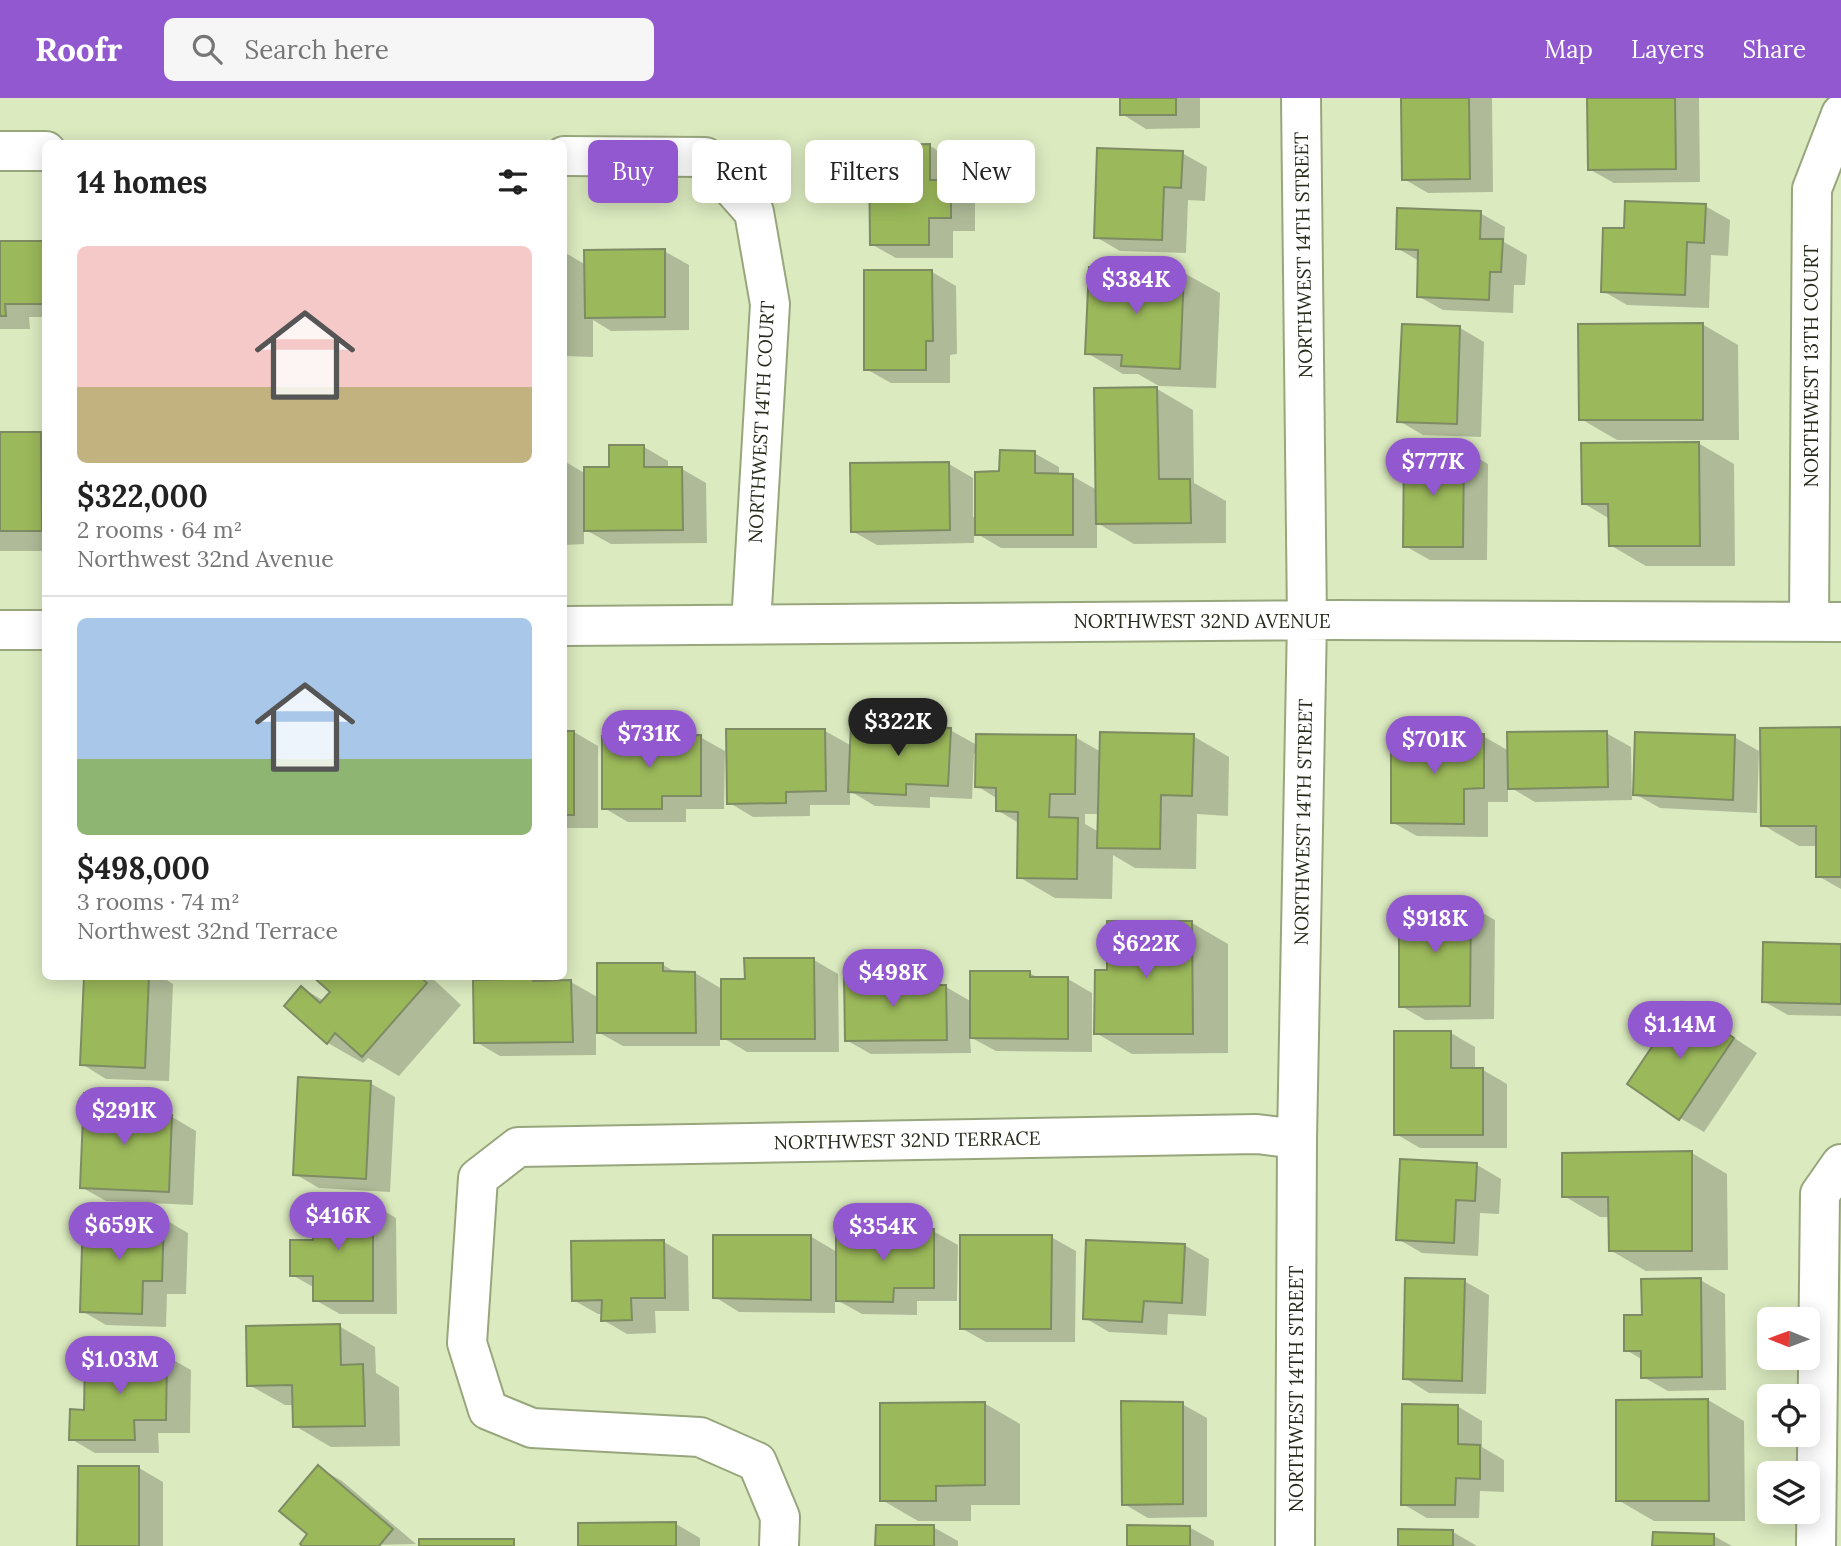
<!DOCTYPE html>
<html lang="en">
<head>
<meta charset="utf-8">
<style>
	:root { --surface:#fff; --page:#f6f6f6; --text:#222; --muted:#767676; --line:#e0e0e0; --accent:#9258d0 }
	body { margin:0; font-family:Lora,serif; background:var(--page); color:var(--text); height:100vh; display:flex; flex-direction:column; font-size:26px; white-space:nowrap }
	* { box-sizing:border-box; margin:0 }
	p { font-size:23px; color:var(--muted) }
	.icon { flex:none; width:38px; height:38px; fill:none; stroke:currentColor; stroke-width:2; stroke-linecap:round; stroke-linejoin:round }
	.map { position:relative; flex:1; overflow:hidden }
	.drawer { position:absolute; left:42px; top:42px; width:525px; height:840px; display:flex; flex-direction:column; background:var(--surface); border-radius:10px; box-shadow:0 4px 18px #0003 }
	.drawer>* { flex:none }
	.banner { position:absolute; left:588px; top:42px; width:665px; height:63px; display:flex; gap:14px }
	.needle { width:46px; rotate:271deg }
	.buttons { position:absolute; left:1757px; top:1209px; display:grid; gap:14px }
	.buttons a { display:grid; place-items:center; width:63px; height:63px; border-radius:10px; background:var(--surface); box-shadow:0 4px 18px #0003; font-size:35px }
	.price { position:absolute; translate:-50% -60px; padding:0 16px; border-radius:24px; background:var(--accent); color:#fff; font-size:23px; line-height:46px; filter:drop-shadow(0 2px 4px #0008) }
	.price::after { content:''; position:absolute; left:50%; top:42px; width:21px; height:16px; margin-left:-10px; background:inherit; clip-path:polygon(0 0,100% 0,50% 100%) }
	.price.selected { background:#222; color:#fff }
	ul { padding:0; list-style:none }
	li { display:grid; align-content:center; gap:14px; height:371px; padding:0 35px }
	li+li { border-top:2px solid var(--line) }
	li span { display:grid; place-items:center; height:217px; border-radius:10px; color:#555 }
	li>.icon { margin-inline-start:auto }
	span .icon { width:126px; height:126px; fill:#fffc; stroke-width:1 }
	li b { font-size:30px }
	h2 { display:flex; justify-content:space-between; align-items:center; height:84px; padding:0 35px; font-size:30px }
	.pill { padding:0 24px; border-radius:10px; background:var(--surface); box-shadow:0 4px 18px #0003; font-size:24px; line-height:63px }
	.pill.selected { background:var(--accent); color:#fff }
	header { display:flex; align-items:center; gap:42px; box-sizing:border-box; height:98px; padding:0 35px; background:var(--accent); color:#fff }
	header strong { font-size:33px }
	nav { display:flex; gap:38px; margin-inline-start:auto; font-size:24px }
	.search { width:490px; height:63px; background:var(--page); display:flex; align-items:center; gap:18px; box-sizing:border-box; padding:0 24px; border-radius:10px; color:var(--muted); font-size:26px }
	.map>svg:first-child { display:block }
	.shadow { fill:#0003; fill-rule:evenodd }
	.building { fill:#9bb85a; stroke:#7e8c64; stroke-width:2 }
	.lines { fill:none; stroke-linecap:round; stroke-linejoin:round }
	.minor-casing { stroke:#98a67d; stroke-width:42 }
	.minor { stroke:#fff; stroke-width:38 }
	.labels { text-anchor:middle; stroke-width:6; stroke-linejoin:round; paint-order:stroke }
	.street-label { font-size:19px; fill:#262b1b; stroke:#fff }
</style>
</head>
<body>
<header>
<strong>Roofr</strong>
<div class="search"><svg class="icon" aria-label="search" viewBox="0 0 24 24"><circle cx="10" cy="10" r="6"/><path d="M15 15l6 6"/></svg>Search here</div>
<nav><a>Map</a><a>Layers</a><a>Share</a></nav>
</header>
<div class="map">
<svg width="1841" height="1448" viewBox="0 0 1841 1448">
	<rect width="100%" height="100%" fill="#dbeabf"/>
	<path class="shadow" d="M1122 0H1200V30L1146 31 1122 16Z
		M1403 0H1492L1493 94 1428 95 1404 81Z
		M1589 0H1699L1700 84 1614 85 1589 71Z
		M930 48 954 62V86L975 98V133H953V160H896L871 146Z
		M1182 55 1207 69 1205 103 1188 102 1186 155 1120 153 1096 139Z
		M1705 108 1730 122 1728 158 1711 157 1709 210 1627 207 1603 193 1626 132Z
		M1480 115 1505 129 1504 144 1527 157 1525 187H1514L1513 215 1443 212 1418 198 1419 163 1397 150Z
		M0 145 46 146V219H29L30 231H0Z
		M664 153 689 167V232L611 233 593 222V259L564 258V154L586 167Z
		M932 174 956 188 957 256 950 257V285H891L866 271Z
		M1184 175 1220 195 1216 290 1159 288 1138 276H1123L1087 255Z
		M1702 226 1738 247 1739 342H1617L1581 321Z
		M1460 230 1484 244 1481 339 1423 337 1399 323Z
		M1157 291 1193 312 1194 385 1226 403V445L1134 446 1097 425V450H1001L974 434V445L877 447 852 433 949 366 973 380V419H977L1001 375 1034 355 1059 369V377L1072 378 1097 392Z
		M41 335 46 338V453H0V336Z
		M1698 345 1734 366 1735 468H1646L1610 447V421L1583 405Z
		M644 349 668 363V371H682L706 385 707 445 611 446 584 431V446L564 447V363L586 376 611 371Z
		M1464 352 1488 366 1487 462H1430L1405 448Z
		M1841 631V791L1818 778V748H1799L1763 727Z
		M950 632 977 647 1075 639 1101 654 1193 638 1229 659 1228 718 1197 716 1196 771 1135 770 1113 757 1112 801 1055 800 1019 779V725L997 712 998 701 977 688V656H974L972 701 930 699V710L875 708 850 693V707H810V718L753 719 728 704 825 633 852 648ZM1085 716H1099V734L1085 726Z
		M564 634H574L598 648V730H564Z
		M1606 635 1631 649 1632 702 1535 704 1508 688V704H1488V739L1417 738 1392 724 1483 638 1509 653Z
		M700 639 725 653 724 711H686V724H628L604 710Z
		M1734 639 1759 653 1757 715 1660 710 1635 696Z
		M1470 808 1495 822 1494 921 1425 922 1401 908Z
		M1192 825 1228 846V955L1132 956 1096 935 1109 874Z
		M1841 847V918L1788 917 1763 903Z
		M814 862 838 876 839 954H747L720 938V948H623L596 933V957L500 958 476 944 511 883V878H556L557 884H571L599 900 663 867 677 875H695L722 891Z
		M1030 875 1040 881H1068L1092 895V954L996 953 970 939 971 955 871 956 846 942 901 877 922 889H946L972 904Z
		M85 878H160L173 886 169 983 106 981 82 966Z
		M315 878H430L461 907 399 978 368 960 363 965 328 945 302 890 324 903 332 893Z
		M1683 906 1757 955 1704 1034 1680 1020Z
		M1451 935 1475 949V972H1483L1507 986V1050H1420L1396 1036Z
		M370 985 395 999 390 1094 319 1090 295 1076Z
		M122 999 147 1013 146 1018 172 1019 196 1033 193 1107 106 1103 81 1089Z
		M1692 1055 1727 1076 1728 1172 1646 1173 1610 1152V1119H1600L1564 1098Z
		M1477 1067 1501 1081 1499 1116 1480 1115 1478 1158 1422 1155 1398 1141Z
		M372 1106 396 1120 397 1216H340L315 1202V1190L292 1177 315 1144Z
		M164 1121 188 1135 186 1196H167L166 1229 106 1227 82 1213Z
		M933 1133 958 1147 957 1203H917V1217L862 1216 835 1201V1215L739 1214 715 1199 810 1138 837 1154Z
		M1051 1139 1076 1153 1075 1244H986L961 1230Z
		M664 1144 688 1158 689 1213H655L656 1235 627 1236 603 1222V1216H598L573 1202Z
		M1184 1147 1209 1161 1206 1218 1168 1216 1167 1237 1109 1234 1085 1220Z
		M1700 1182 1725 1196 1726 1292 1668 1293 1643 1279V1262L1626 1252 1644 1218Z
		M1464 1183 1489 1197 1486 1296 1429 1295 1405 1280Z
		M339 1228 375 1249 376 1275 399 1289 400 1348 331 1349 295 1328 294 1307H285L249 1287Z
		M166 1258 191 1272 190 1335H158L159 1355H95L71 1341 85 1313Z
		M1708 1302 1744 1323 1745 1423H1654L1618 1402Z
		M984 1305 1020 1326V1407H971V1423H918L882 1402Z
		M1182 1306 1207 1320V1419L1148 1420 1124 1406Z
		M1457 1308 1482 1323V1349L1504 1362V1394L1480 1393 1479 1420H1427L1403 1406Z
		M318 1369 342 1383 416 1446 305 1448 309 1436Z
		M139 1370 163 1384V1448H79Z
		M676 1426 700 1440V1448H580Z
		M933 1429 958 1443V1448H877Z
		M1189 1429 1214 1443V1448H1129Z
		M1453 1434 1477 1448H1399Z
		M1714 1438 1732 1448H1654Z"/>
	<path class="building" d="M1120 0H1176V17H1120Z
		M1401 0H1469L1470 81 1402 82Z
		M1587 0H1675L1676 71 1588 72Z
		M930 46V82H951V120H929V147H870L869 47Z
		M1097 50 1183 53 1181 90 1164 89 1162 142 1094 140Z
		M1625 103 1706 106 1704 145 1687 144 1685 197 1601 194 1603 130H1624Z
		M1397 110 1481 113 1480 141H1503L1501 174H1490L1489 202 1417 199 1418 152 1396 151Z
		M0 143H44V206H5L6 218H0Z
		M665 151V219L585 220 584 152Z
		M1089 169 1184 173 1180 271 1121 268 1122 257 1085 256Z
		M864 172H932L933 243H926V272H864Z
		M1703 225V322H1579L1578 226Z
		M1402 226 1460 228 1457 326 1397 324Z
		M1157 289 1159 381H1190L1191 425 1096 426 1094 290Z
		M0 334H41L42 433H0Z
		M1699 344 1700 448H1609L1608 406H1582L1581 345Z
		M609 347H644V369H682L683 432 584 433V369H609Z
		M1404 350 1464 351 1463 449H1403Z
		M1000 352 1035 353V375L1073 376V437H975V374L999 373Z
		M949 364 950 432 851 434 850 365Z
		M851 626 951 630 948 688 906 686V697L848 694Z
		M1841 629V779H1816V728H1761L1760 630Z
		M726 631H825L826 693 786 694V705L727 706Z
		M564 633H574V717H564Z
		M1607 633 1608 689 1508 691 1507 634Z
		M1100 634 1194 636 1192 698 1161 697 1160 751 1097 750Z
		M1635 634 1735 637 1733 702 1633 697Z
		M1391 635 1484 636V690L1464 691V726L1391 725Z
		M976 636 1076 637 1075 696H1050L1049 719 1078 720 1077 781 1017 780 1018 714 996 713V690L975 689Z
		M701 637V698H662V711H602V638Z
		M1471 806 1470 908 1399 909V807Z
		M1107 823H1192L1193 936H1094L1095 872H1107Z
		M1763 844 1841 846V906L1762 904Z
		M744 860H814L815 941H721V881H745Z
		M597 865H663V873L695 874 696 935H597Z
		M970 873H1030V879H1068V941L970 940Z
		M902 875V887H946L947 942 845 943 844 876Z
		M84 878H149L145 970 80 967Z
		M312 878H419L427 885 362 959 335 935 327 946 284 908 301 888 320 905 330 894Z
		M510 878H533V883L571 882 573 944 474 945 473 882 510 881Z
		M1682 904 1734 940 1679 1022 1627 986Z
		M1394 933H1451V970H1483V1037H1394Z
		M298 979 371 983 366 1081 293 1077Z
		M84 995 123 997 122 1015 172 1017 169 1094 80 1090Z
		M1692 1053V1153H1609L1608 1099H1562V1055Z
		M1400 1061 1477 1065 1475 1103 1456 1102 1454 1145 1396 1142Z
		M312 1104H373V1203H313V1178H290V1142H313Z
		M83 1117 164 1119 162 1183H143L142 1216 80 1214Z
		M836 1131H934V1190H894L893 1204 836 1203Z
		M713 1137H811V1202L713 1200Z
		M960 1137H1052L1051 1231H960Z
		M664 1142 665 1200H631L632 1222 601 1223 602 1202 572 1203 571 1143Z
		M1086 1142 1185 1146 1182 1205 1144 1203 1142 1224 1083 1221Z
		M1405 1180 1465 1181 1462 1283 1403 1281Z
		M1701 1180 1702 1279 1641 1280V1253H1624V1217H1642L1641 1181Z
		M340 1226 341 1267 363 1266 365 1328 293 1329 292 1287 247 1288 246 1228Z
		M85 1256 167 1257 166 1322H134L135 1342H69L70 1311 84 1312Z
		M1708 1301 1709 1403H1616V1302Z
		M1121 1303 1183 1304V1406L1122 1407Z
		M985 1304V1387L936 1388V1403H880V1305Z
		M1402 1306 1458 1307V1346L1480 1347V1381L1456 1380 1455 1407H1401Z
		M318 1367 393 1431 379 1448H302L300 1446 307 1436 279 1413Z
		M78 1368H139V1448H77Z
		M676 1424V1448H578V1425Z
		M876 1427H934V1448H875Z
		M1127 1427 1190 1428V1448H1127Z
		M1398 1431 1453 1432V1448H1398Z
		M1653 1434 1714 1436V1448H1652Z
		M419 1441H514V1448H419Z"/>
	<g class="lines">
		<defs>
			<path id="minor" d="M0 53H46
				M564 58 705 59 754 114 770 206 751 526
				M1809 524 1812 91 1841 16
				M564 528 1334 522 1841 524
				M0 532H46
				M779 1448 780 1419 757 1364 700 1339 532 1330 488 1312 467 1245 478 1080 518 1049 1257 1036 1297 1041
				M1295 1448 1297 1041 1307 523 1301 0
				M1816 1448 1820 1096 1841 1066"/>
		</defs>
		<use href="#minor" class="minor-casing"/>
		<use href="#minor" class="minor"/>
	</g>
	<g class="labels">
		<g class="street-label">
			<text transform="translate(1303 157) rotate(-91)" y="7">NORTHWEST 14TH STREET</text>
			<text transform="translate(1811 268) rotate(-90)" y="7">NORTHWEST 13TH COURT</text>
			<text transform="translate(761 324) rotate(-87)" y="7">NORTHWEST 14TH COURT</text>
			<text x="1202" y="530">NORTHWEST 32ND AVENUE</text>
			<text transform="translate(1303 724) rotate(-89)" y="7">NORTHWEST 14TH STREET</text>
			<text transform="translate(907 1042) rotate(-1)" y="7">NORTHWEST 32ND TERRACE</text>
			<text transform="translate(1296 1291) rotate(-90)" y="7">NORTHWEST 14TH STREET</text>
		</g>
	</g>
</svg>
<div class="buttons">
<a><svg class="needle" viewBox="-14 -14 28 28"><path d="M0-13l5 13h-10z" fill="#e53935"/><path d="M0 13l5-13h-10z" fill="#767676"/></svg></a>
<a><svg class="icon" aria-label="locate" viewBox="0 0 24 24"><circle cx="12" cy="12" r="6"/><path d="M12 2v4M12 18v4M2 12h4M18 12h4"/></svg></a>
<a><svg class="icon" aria-label="layers" viewBox="0 0 24 24"><path d="M12 4l9 5-9 5-9-5zM3 14l9 5 9-5"/></svg></a>
</div>
<b class="price" style="left:1136px;top:218px">$384K</b>
<b class="price" style="left:1433px;top:400px">$777K</b>
<b class="price selected" style="left:898px;top:660px">$322K</b>
<b class="price" style="left:649px;top:672px">$731K</b>
<b class="price" style="left:1434px;top:678px">$701K</b>
<b class="price" style="left:1435px;top:857px">$918K</b>
<b class="price" style="left:1146px;top:882px">$622K</b>
<b class="price" style="left:893px;top:911px">$498K</b>
<b class="price" style="left:1680px;top:963px">$1.14M</b>
<b class="price" style="left:124px;top:1049px">$291K</b>
<b class="price" style="left:338px;top:1154px">$416K</b>
<b class="price" style="left:119px;top:1164px">$659K</b>
<b class="price" style="left:883px;top:1165px">$354K</b>
<b class="price" style="left:120px;top:1298px">$1.03M</b>
<div class="banner">
<a class="pill selected">Buy</a>
<a class="pill">Rent</a>
<a class="pill">Filters</a>
<a class="pill">New</a>
</div>
<section class="drawer">
<h2>14 homes<svg class="icon" aria-label="filters" viewBox="0 0 24 24"><path d="M4 7h16M4 17h16"/><circle cx="9" cy="7" r="2"/><circle cx="15" cy="17" r="2"/></svg></h2>
<ul>
<li><span style="background:linear-gradient(#f6c9c9 65%,#c2b280 0)"><svg class="icon" aria-label="home" viewBox="0 0 24 24"><path d="M3 11l9-7 9 7M6 9v11h12V9"/></svg></span><div><b>$322,000</b><p>2 rooms · 64 m²</p><p>Northwest 32nd Avenue</p></div></li>
<li><span style="background:linear-gradient(#a9c7e8 65%,#8fb573 0)"><svg class="icon" aria-label="home" viewBox="0 0 24 24"><path d="M3 11l9-7 9 7M6 9v11h12V9"/></svg></span><div><b>$498,000</b><p>3 rooms · 74 m²</p><p>Northwest 32nd Terrace</p></div></li>
</ul>
</section>
</div>
</body>
</html>
